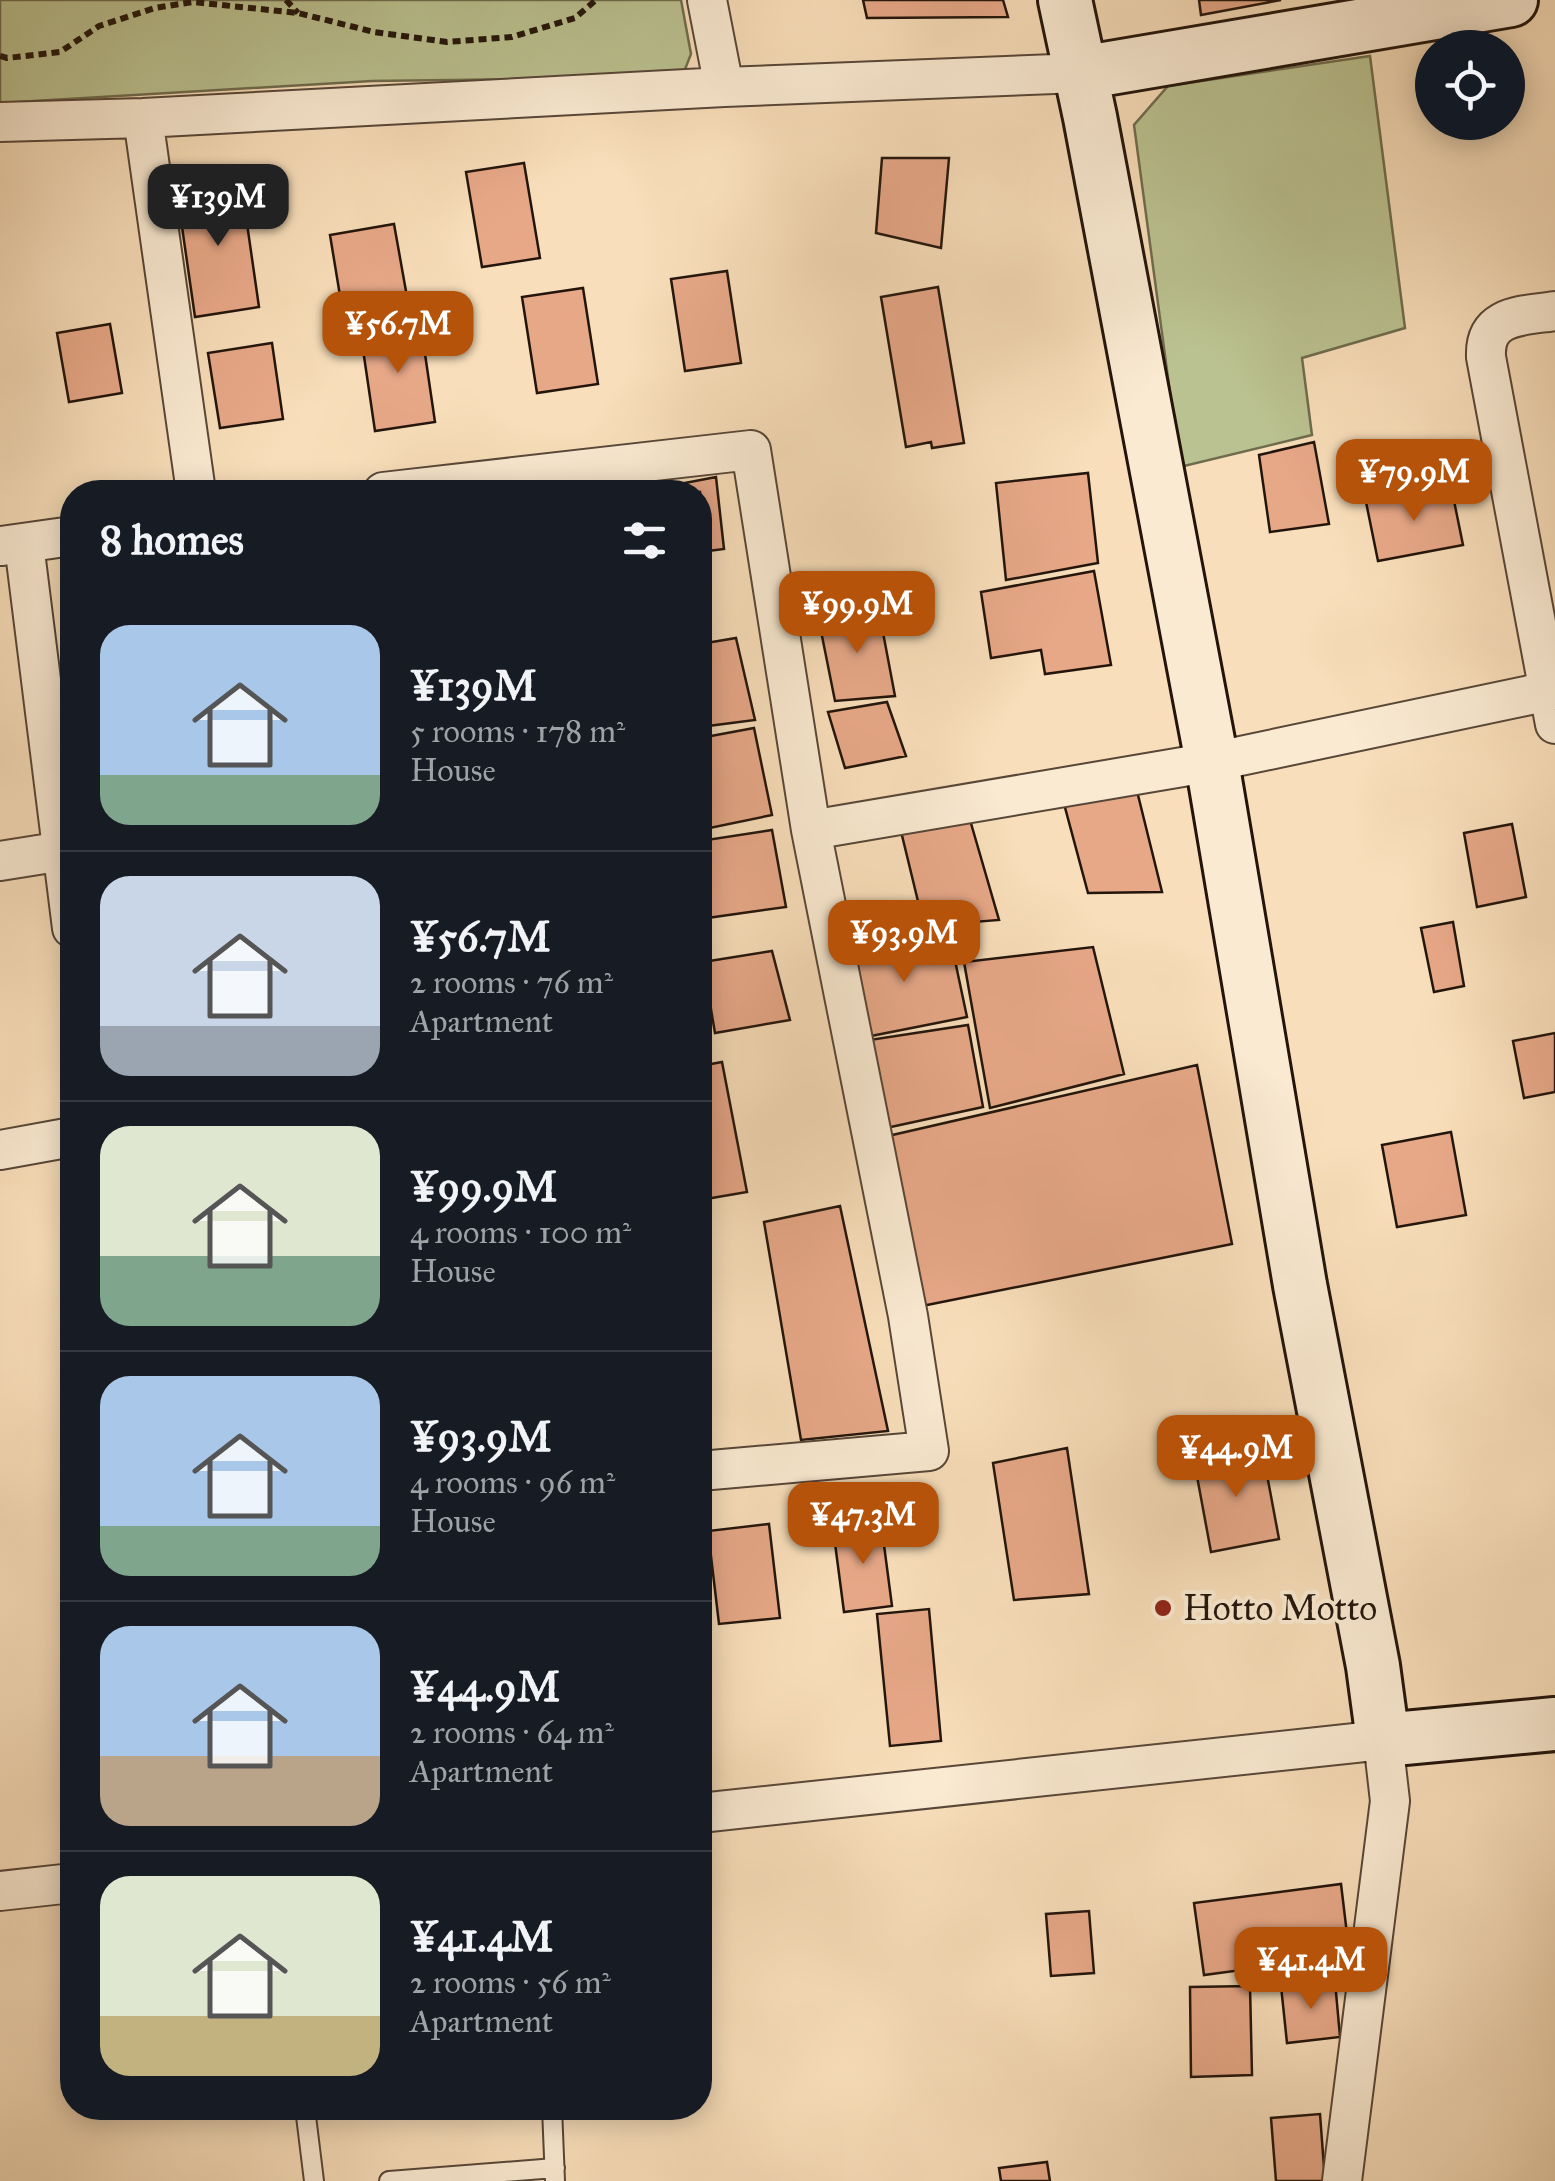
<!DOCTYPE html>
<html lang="en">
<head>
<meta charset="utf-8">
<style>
	:root { --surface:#171b24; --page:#20242c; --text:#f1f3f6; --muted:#9ea1a6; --line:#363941; --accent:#b45309 }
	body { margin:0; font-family:"IM FELL Great Primer",serif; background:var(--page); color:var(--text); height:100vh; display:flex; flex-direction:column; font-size:38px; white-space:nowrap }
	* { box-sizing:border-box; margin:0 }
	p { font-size:32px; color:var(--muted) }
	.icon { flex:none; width:55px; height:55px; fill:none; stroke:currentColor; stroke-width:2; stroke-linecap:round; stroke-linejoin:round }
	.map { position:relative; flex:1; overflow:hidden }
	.side { position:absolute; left:60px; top:480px; width:652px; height:1640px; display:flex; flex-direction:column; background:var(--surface); border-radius:40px; box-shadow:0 5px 25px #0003 }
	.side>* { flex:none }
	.controls { position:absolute; left:1415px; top:30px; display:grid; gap:20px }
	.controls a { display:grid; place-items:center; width:110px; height:110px; border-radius:50%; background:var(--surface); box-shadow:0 5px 25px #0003; font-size:50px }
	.price { position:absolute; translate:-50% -85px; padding:0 22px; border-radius:20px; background:var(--accent); color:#fff; font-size:32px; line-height:65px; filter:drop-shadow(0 2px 5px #0008) }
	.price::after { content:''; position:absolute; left:50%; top:60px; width:30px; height:22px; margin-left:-15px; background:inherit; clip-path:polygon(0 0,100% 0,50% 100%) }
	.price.active { background:#222; color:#fff }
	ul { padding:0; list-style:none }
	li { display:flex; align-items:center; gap:30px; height:250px; padding:0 40px }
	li+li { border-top:2px solid var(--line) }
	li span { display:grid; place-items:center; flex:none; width:280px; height:200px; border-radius:30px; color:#555 }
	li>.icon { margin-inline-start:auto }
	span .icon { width:120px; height:120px; fill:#fffc; stroke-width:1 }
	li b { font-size:42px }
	h2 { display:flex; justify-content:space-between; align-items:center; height:120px; padding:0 40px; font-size:42px }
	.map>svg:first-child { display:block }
	.green { fill:#bbc291; stroke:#6f6c4e; stroke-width:2.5 }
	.building { fill:#e7a888; stroke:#23150c; stroke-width:2.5 }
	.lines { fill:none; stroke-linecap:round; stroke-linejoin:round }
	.lane-casing { stroke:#584738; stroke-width:22 }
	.street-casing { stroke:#584738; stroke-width:42 }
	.secondary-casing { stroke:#23150c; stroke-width:58 }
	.path { stroke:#23150c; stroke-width:6; stroke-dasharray:8 5; stroke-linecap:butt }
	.lane { stroke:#faead2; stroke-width:18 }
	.street { stroke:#faead2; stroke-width:38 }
	.secondary { stroke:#faead2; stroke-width:52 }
	.poi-dot { fill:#8f2418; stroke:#faead2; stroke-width:4 }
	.labels { text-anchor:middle; stroke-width:8; stroke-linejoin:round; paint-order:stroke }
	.poi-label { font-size:35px; fill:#23150c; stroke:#faead2; text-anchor:start }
</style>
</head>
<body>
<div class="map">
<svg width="1555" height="2181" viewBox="0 0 1555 2181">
	<rect width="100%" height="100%" fill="#f8deba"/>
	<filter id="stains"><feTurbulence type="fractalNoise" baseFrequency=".002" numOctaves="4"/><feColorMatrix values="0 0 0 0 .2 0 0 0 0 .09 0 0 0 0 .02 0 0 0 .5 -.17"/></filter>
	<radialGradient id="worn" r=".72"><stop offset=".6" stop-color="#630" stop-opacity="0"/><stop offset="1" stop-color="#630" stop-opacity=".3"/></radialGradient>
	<path class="green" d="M0 0H681L691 54 682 77 372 81 0 103Z
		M1370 56 1405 328 1302 358 1312 435 1180 467 1134 125 1168 86Z"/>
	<path class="building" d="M863 0H1003L1008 17 867 18Z
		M1199 0H1281L1201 15Z
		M882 158H949L941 248 876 233Z
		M524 163 540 258 482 267 466 172Z
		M241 182 259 307 195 317 177 192Z
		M394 224 409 308 344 320 330 235Z
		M727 271 741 363 685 371 671 279Z
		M938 287 964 443 932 448 931 442 906 447 881 297Z
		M583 288 598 384 537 393 522 297Z
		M420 320 435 422 375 431 360 329Z
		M110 324 122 393 69 402 57 333Z
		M272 343 283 419 220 428 208 353Z
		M1314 442 1329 524 1270 532 1259 455Z
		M1088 473 1098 563 1006 580 996 483Z
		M716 477 724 549 700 552V492H665L664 487Z
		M1451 486 1463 545 1378 561 1366 502Z
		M1094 571 1111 665 1045 674 1041 650 991 658 981 592Z
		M878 606 895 696 835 701 819 621Z
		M736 638 755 720 700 727V644Z
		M887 702 906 756 845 768 828 712Z
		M754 728 772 815 700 830V738Z
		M1137 791 1162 892 1088 893 1063 800Z
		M968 813 999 920 924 926 899 823Z
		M1512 824 1526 897 1477 907 1464 833Z
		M772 830 786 907 700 919V841Z
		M1453 922 1464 986 1434 992 1421 928Z
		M950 937 967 1017 861 1038 841 949Z
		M1093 947 1124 1074 990 1108 964 962Z
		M772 951 790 1020 715 1033 703 962Z
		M968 1025 983 1107 877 1130 863 1041Z
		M1555 1033V1092L1524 1098 1513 1041Z
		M722 1062 747 1192 700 1200V1066Z
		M1197 1065 1232 1244 917 1307 888 1136Z
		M1451 1132 1466 1215 1397 1227 1382 1145Z
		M840 1206 888 1431 801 1440 764 1222Z
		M1067 1448 1089 1594 1014 1600 993 1463Z
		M1262 1448 1279 1539 1211 1552 1194 1460Z
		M881 1522 892 1606 844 1612 833 1528Z
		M769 1524 780 1618 719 1624 708 1531Z
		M929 1609 941 1741 890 1746 877 1614Z
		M1341 1884 1350 1959 1313 1964 1312 1953 1242 1963V1970L1204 1975 1194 1903Z
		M1089 1911 1094 1973 1051 1976 1046 1914Z
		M1335 1981 1340 2037 1287 2043 1281 1986Z
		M1250 1986 1252 2075 1191 2077 1190 1987Z
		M1320 2114 1325 2181H1276L1271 2118Z
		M1047 2162 1050 2181H1001L999 2168Z"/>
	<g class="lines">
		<defs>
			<path id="lane" d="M305 2108 314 2181
				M552 2108 555 2181
				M389 2181 555 2168"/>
			<path id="street" d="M707 0 724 87
				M143 118 196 492
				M0 122 143 118 724 87 1081 73
				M1555 311C1522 316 1484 314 1486 357L1555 724
				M383 492 751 450 811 830 908 1316 929 1451 700 1471
				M24 544 72 928
				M2 546 72 536
				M811 830 1212 762 1549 691
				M0 861 63 851
				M0 1150 72 1137
				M700 1813 1383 1740 1390 1801 1342 2181
				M0 1891 72 1883"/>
			<path id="secondary" d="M1065 0 1090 117 1212 762 1300 1285 1373 1666 1383 1740 1555 1724
				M1081 73 1511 0"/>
		</defs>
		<use href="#lane" class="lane-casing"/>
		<use href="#street" class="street-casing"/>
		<use href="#secondary" class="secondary-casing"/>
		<path class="path" d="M286 0 298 13
			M0 56 7 58 60 52 99 26 155 8 193 2 298 13 374 32 447 42 512 37 575 18 596 0"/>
		<use href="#lane" class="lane"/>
		<use href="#street" class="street"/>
		<use href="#secondary" class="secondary"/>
	</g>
	<circle class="poi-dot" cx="1163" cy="1608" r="10"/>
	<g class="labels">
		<g class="poi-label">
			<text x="1183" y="1620">Hotto Motto</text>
		</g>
	</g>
	<rect width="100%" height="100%" filter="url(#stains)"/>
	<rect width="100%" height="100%" fill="url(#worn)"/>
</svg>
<div class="controls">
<a><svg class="icon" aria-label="locate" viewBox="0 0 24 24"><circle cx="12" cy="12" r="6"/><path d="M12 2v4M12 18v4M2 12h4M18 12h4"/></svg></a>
</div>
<b class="price active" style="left:218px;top:249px">¥139M</b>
<b class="price" style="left:398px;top:376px">¥56.7M</b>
<b class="price" style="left:1414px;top:524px">¥79.9M</b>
<b class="price" style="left:857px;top:656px">¥99.9M</b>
<b class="price" style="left:904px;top:985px">¥93.9M</b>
<b class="price" style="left:1236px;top:1500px">¥44.9M</b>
<b class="price" style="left:863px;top:1567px">¥47.3M</b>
<b class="price" style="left:1311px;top:2012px">¥41.4M</b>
<section class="side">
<h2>8 homes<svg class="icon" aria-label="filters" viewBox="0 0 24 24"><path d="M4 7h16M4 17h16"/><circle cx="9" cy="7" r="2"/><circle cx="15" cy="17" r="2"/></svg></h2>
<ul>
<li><span style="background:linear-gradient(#a9c7e8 75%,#7fa58c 0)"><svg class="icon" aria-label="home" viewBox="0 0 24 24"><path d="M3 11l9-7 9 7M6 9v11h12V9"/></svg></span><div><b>¥139M</b><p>5 rooms · 178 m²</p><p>House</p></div></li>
<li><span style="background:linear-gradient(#c9d6e8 75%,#9aa5b1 0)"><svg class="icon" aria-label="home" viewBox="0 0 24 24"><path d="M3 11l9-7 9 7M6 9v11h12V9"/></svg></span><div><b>¥56.7M</b><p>2 rooms · 76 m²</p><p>Apartment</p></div></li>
<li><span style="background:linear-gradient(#dfe7d0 65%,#7fa58c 0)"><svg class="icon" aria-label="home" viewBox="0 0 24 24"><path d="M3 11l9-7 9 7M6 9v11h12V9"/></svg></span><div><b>¥99.9M</b><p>4 rooms · 100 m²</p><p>House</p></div></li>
<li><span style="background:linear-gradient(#a9c7e8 75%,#7fa58c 0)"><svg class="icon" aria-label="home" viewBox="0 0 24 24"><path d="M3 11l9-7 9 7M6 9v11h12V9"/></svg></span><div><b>¥93.9M</b><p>4 rooms · 96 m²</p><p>House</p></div></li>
<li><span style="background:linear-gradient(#a9c7e8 65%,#b9a48a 0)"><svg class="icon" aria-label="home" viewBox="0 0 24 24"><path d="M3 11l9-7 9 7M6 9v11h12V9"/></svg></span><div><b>¥44.9M</b><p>2 rooms · 64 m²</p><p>Apartment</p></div></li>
<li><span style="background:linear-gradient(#dfe7d0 70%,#c2b280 0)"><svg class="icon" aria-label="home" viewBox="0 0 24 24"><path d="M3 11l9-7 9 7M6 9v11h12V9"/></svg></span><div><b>¥41.4M</b><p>2 rooms · 56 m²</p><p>Apartment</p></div></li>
</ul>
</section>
</div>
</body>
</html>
